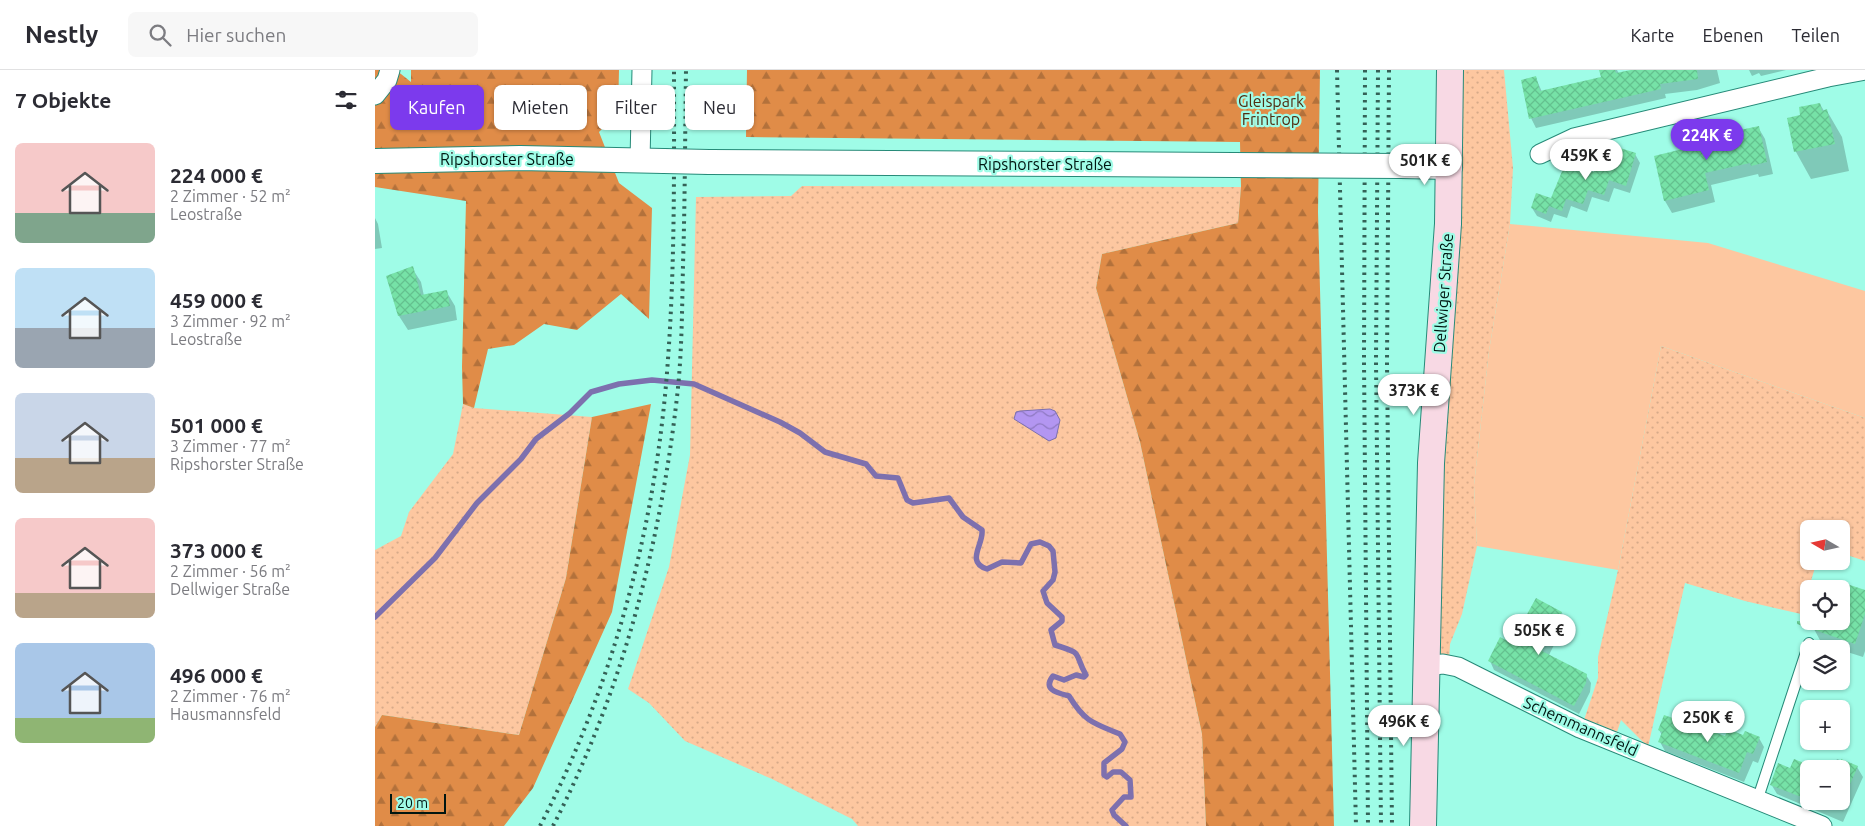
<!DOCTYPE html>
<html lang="de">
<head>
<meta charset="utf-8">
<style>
	:root { --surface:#fff; --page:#f7f7f7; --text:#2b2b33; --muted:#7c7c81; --line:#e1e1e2; --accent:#7c3aed }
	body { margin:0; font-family:Ubuntu,sans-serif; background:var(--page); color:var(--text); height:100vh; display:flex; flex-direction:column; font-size:19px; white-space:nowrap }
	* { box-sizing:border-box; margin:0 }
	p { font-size:16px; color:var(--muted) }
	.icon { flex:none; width:28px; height:28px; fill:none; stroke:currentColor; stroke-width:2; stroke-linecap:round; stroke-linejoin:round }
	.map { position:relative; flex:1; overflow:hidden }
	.drawer { display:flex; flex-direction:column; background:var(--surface); width:375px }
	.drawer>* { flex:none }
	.top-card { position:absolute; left:15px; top:15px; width:475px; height:45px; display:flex; gap:10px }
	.needle { width:32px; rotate:279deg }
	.buttons { position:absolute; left:1425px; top:450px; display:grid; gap:10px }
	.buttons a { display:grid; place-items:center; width:50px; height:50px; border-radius:8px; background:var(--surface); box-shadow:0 1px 4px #0004; font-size:25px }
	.scale { position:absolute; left:15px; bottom:12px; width:56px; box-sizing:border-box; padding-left:5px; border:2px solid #001611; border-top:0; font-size:14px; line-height:18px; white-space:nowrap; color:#001611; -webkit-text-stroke:4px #9ffce7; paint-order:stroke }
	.price { position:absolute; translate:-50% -42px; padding:0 11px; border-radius:18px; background:#fff; color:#222; font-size:16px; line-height:32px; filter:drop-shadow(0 1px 2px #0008) }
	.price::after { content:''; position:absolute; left:50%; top:30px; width:15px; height:11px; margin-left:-8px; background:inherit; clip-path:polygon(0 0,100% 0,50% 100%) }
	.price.on { background:var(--accent); color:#fff }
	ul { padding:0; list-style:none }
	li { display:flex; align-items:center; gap:15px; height:125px; padding:0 15px }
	li span { display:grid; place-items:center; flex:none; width:140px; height:100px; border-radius:8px; color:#555 }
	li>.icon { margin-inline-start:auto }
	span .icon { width:60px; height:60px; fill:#fffc; stroke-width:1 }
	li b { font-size:21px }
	h2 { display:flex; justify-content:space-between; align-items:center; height:60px; padding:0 15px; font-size:21px }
	.chip { padding:0 18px; border-radius:8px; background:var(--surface); box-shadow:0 1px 4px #0004; font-size:18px; line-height:45px }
	.chip.on { background:var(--accent); color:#fff }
	header { display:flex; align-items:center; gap:30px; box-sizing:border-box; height:70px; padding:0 25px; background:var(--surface); border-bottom:1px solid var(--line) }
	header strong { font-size:24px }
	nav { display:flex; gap:28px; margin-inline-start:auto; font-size:18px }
	.search { width:350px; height:45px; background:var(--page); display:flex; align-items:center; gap:12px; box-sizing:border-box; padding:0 18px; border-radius:8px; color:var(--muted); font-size:19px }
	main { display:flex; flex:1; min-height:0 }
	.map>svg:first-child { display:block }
	.grass { fill:url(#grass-dots) }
	.forest { fill:url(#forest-firs) }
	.garden { fill:#fdc7a0 }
	.water { fill:url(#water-waves); stroke:#7d70ae }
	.shadow { fill:#0003 }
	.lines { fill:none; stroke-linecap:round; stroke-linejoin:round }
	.stream { stroke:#7d70ae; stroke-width:5.5 }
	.building { fill:url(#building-cross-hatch) }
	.service-casing { stroke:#268a78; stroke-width:12 }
	.minor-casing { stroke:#268a78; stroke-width:21 }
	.tertiary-casing { stroke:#268a78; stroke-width:26 }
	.secondary-casing { stroke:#268a78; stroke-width:28 }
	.service { stroke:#fff; stroke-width:10 }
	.minor { stroke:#fff; stroke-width:19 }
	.tertiary { stroke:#fff; stroke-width:24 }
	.secondary { stroke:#f8d9e4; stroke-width:26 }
	.rail { stroke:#346156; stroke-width:4; stroke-dasharray:2.5 5; stroke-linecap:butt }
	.tertiary-bridge-casing { stroke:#268a78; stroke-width:26; stroke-linecap:butt }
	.tertiary-bridge { stroke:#fff; stroke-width:24 }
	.labels { text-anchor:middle; stroke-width:4.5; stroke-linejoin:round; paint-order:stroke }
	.park-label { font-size:16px; fill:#502e12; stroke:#9ffce7 }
	.street-label { font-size:16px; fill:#001611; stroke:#9ffce7 }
</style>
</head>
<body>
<header>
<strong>Nestly</strong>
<div class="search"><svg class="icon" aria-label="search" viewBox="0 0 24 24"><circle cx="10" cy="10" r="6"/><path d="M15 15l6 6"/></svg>Hier suchen</div>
<nav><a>Karte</a><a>Ebenen</a><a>Teilen</a></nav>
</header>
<main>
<section class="drawer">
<h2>7 Objekte<svg class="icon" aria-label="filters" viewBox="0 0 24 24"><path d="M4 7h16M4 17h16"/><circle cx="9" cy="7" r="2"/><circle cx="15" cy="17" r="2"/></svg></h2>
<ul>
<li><span style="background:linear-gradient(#f6c9c9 70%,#7fa58c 0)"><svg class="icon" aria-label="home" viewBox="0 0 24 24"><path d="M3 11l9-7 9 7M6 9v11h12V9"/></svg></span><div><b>224 000 €</b><p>2 Zimmer · 52 m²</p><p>Leostraße</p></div></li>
<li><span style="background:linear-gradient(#bfe0f5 60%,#9aa5b1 0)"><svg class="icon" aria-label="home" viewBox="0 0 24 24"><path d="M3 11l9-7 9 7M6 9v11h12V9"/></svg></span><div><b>459 000 €</b><p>3 Zimmer · 92 m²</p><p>Leostraße</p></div></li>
<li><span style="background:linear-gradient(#c9d6e8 65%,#b9a48a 0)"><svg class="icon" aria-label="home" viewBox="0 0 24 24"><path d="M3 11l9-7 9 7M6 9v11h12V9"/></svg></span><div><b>501 000 €</b><p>3 Zimmer · 77 m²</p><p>Ripshorster Straße</p></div></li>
<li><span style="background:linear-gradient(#f6c9c9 75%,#b9a48a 0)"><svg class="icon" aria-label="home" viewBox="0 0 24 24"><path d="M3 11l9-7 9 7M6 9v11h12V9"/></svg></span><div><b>373 000 €</b><p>2 Zimmer · 56 m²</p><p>Dellwiger Straße</p></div></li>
<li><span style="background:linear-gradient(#a9c7e8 75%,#8fb573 0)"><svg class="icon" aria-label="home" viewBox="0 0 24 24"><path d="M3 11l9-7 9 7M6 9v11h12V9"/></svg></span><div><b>496 000 €</b><p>2 Zimmer · 76 m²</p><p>Hausmannsfeld</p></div></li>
</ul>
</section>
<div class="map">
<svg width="1490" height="756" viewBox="0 0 1490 756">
	<defs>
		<pattern id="grass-dots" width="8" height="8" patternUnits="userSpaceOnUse" patternTransform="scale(1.25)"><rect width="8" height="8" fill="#fdc7a0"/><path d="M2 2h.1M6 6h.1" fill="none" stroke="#d7aa89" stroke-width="1.8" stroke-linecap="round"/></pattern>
		<pattern id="forest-firs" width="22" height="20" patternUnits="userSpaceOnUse" patternTransform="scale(1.25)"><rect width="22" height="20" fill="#e08c48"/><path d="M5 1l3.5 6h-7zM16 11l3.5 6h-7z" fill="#b3713b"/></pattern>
		<pattern id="water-waves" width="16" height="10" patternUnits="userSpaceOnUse" patternTransform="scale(1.25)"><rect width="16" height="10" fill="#b396f1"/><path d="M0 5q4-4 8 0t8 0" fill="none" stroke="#8f79c2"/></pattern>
		<pattern id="building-cross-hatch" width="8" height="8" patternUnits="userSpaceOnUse" patternTransform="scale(1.25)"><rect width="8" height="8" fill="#76e2a7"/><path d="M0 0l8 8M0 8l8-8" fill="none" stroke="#64c18f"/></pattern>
	</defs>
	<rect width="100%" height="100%" fill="#9ffce7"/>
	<path class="grass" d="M1083 0H1129L1138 98 1135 154 1114 281 1099 415 1102 476 1087 544 1075 574 1074 592 1056 585Z
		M427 116 866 117 863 153 727 184 721 218 765 372 827 664 831 756H483L477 749 397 709 310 671 274 633 253 619 294 497 315 385 321 127 416 126Z
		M1286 276 1490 348V491L1466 483V459H1434V491H1442L1426 544 1370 531 1310 513 1273 677 1246 650 1242 662 1218 652 1208 653 1223 608V587L1243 500Z
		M88 334 99 338 217 347 191 508 144 665 7 645 0 657V480L26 466 34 442 78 384Z"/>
	<path class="forest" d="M0 0H21L36 12V0H244L243 43 224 62 244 113 277 138 274 249 246 224 202 260 169 254 139 275 113 279 99 338 88 334 87 297 91 131 0 117Z
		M372 0H945L943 142 959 756H831L827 664 765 372 721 218 727 184 863 153 866 117 865 72 371 67Z
		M276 334 237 542 158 718 129 756H0V657L7 645 144 665 191 508 217 347Z"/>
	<path class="garden" d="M1135 154 1333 173 1490 221V348L1286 276 1243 500 1102 476 1099 415 1114 281Z"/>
	<path class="water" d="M675 339 680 341 685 350 681 368 674 371 639 349 641 342 645 341Z"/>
	<path class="shadow" d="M1225 0H1242L1244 4 1261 0H1342L1345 13 1322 20 1290 24 1291 28 1161 58 1156 48 1161 8 1167 22 1227 8Z
		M1374 0H1411L1386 6 1384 3 1377 6Z
		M1445 34 1449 41H1452L1467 67 1474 101 1436 109 1421 82 1414 49 1427 46Z
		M1383 57 1390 69 1398 104 1384 107 1383 104 1336 115 1340 132 1297 143 1290 131 1280 87 1326 76Z
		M1260 84 1265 93 1255 123 1239 118 1234 132 1217 127 1212 142 1196 136 1192 148 1179 144 1176 152 1162 146 1157 138 1177 130 1200 100 1219 103Z
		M0 148 3 154 7 178 0 179Z
		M37 198 46 212 49 226 71 221 80 236 82 250 33 260 24 246Z
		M1456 510 1490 521V581L1488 587 1447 574 1439 559 1466 551V519H1453Z
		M1187 543 1191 551 1174 585 1211 605 1216 613 1215 622 1204 644 1119 600 1115 591 1136 574Z
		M1284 660 1350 668H1384L1389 677 1383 693 1378 691 1369 712 1290 681 1285 672 1287 665Z
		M1462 689 1482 697 1488 707 1468 752 1402 724 1396 714 1416 700 1419 691 1440 699H1434V731H1466V699H1458Z"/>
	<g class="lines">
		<path class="stream" d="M0 547 60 488 102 433 146 389 161 369 195 343 216 322 244 314 277 310 319 314 405 352 425 363 450 382 491 394 501 406 523 408 532 430 538 433 574 428 588 447 607 460C609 474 590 492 612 499L627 492 646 493 656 474 665 472 674 476 678 481 680 502 678 510 668 521 672 533 687 547V551L676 560 680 575C710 584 698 582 711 605L709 607 701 605 689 610 678 606C667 620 683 623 694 626 710 652 718 653 745 664L750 672 747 679 729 693V705L732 707 738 702H746L755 710 756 727H749L737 740 739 745 751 756"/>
	</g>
	<path class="building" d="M1224 0H1240L1241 3 1256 0H1322L1323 9 1285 14 1286 19 1154 49 1146 10 1161 6 1165 21 1226 7Z
		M1445 33 1447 41 1452 39 1460 74 1419 82 1412 48 1425 45 1424 37Z
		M1384 56 1392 92 1376 96 1375 93 1330 103 1334 120 1289 131 1279 86 1324 75 1323 69Z
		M1245 78 1261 83 1251 116 1234 110 1229 125 1213 120 1208 134 1191 129 1187 141 1174 136 1171 144 1156 138 1161 123 1176 128 1190 94 1201 99 1192 125 1202 96 1219 102 1223 87 1240 92Z
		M38 196 46 225 72 220 75 236 23 246 11 206Z
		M1466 512 1490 520V544L1480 574 1422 554V551H1466Z
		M1161 528 1187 542 1167 581 1212 604 1211 613 1199 636 1113 591 1125 567 1136 573Z
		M1289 645 1350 666 1353 659 1368 665 1370 661 1385 667 1378 684 1372 682 1364 703 1283 672 1287 662 1283 660Z
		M1419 689 1434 695V730L1395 715 1403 693 1415 698Z
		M1466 689 1483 696 1466 735Z"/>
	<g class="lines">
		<defs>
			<path id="service" d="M1382 731 1434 573"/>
			<path id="minor" d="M0 25 12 10 15 0
				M1165 84 1199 68 1453 7 1490 0
				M265 91 267 0
				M1050 596 1068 594 1083 597 1205 658 1447 756"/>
			<path id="tertiary" d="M0 91 145 88 289 91
				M334 92 702 94
				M1026 96 1075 97"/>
			<path id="secondary" d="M1048 756 1056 393 1073 154 1075 0"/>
		</defs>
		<use href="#service" class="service-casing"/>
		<use href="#minor" class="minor-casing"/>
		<use href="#tertiary" class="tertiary-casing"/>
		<use href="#secondary" class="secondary-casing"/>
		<use href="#service" class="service"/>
		<use href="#minor" class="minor"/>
		<use href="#tertiary" class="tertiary"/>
		<use href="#secondary" class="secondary"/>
		<path class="rail" d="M962 0 981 756
			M990 0 989 291 993 756
			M1003 0 1001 291 1006 756
			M1014 0 1012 293 1017 756
			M165 756C240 611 282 451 293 289 300 193 299 96 299 0
			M178 756C247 622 285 476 302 327 307 284 307 239 308 195 310 130 310 65 311 0"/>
		<defs>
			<path id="tertiary-bridge" d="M289 91 334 92
				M702 94 1026 96"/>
		</defs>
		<use href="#tertiary-bridge" class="tertiary-bridge-casing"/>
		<use href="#tertiary-bridge" class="tertiary-bridge"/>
	</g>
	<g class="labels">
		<g class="park-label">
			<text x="896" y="37">Gleispark<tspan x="896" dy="18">Frintrop</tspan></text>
		</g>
		<g class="street-label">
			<text x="132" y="95">Ripshorster Straße</text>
			<text x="670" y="100">Ripshorster Straße</text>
			<text transform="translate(1068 223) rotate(-86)" y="6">Dellwiger Straße</text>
			<text transform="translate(1206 656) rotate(24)" y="6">Schemmannsfeld</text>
		</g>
	</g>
</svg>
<div class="buttons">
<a><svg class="needle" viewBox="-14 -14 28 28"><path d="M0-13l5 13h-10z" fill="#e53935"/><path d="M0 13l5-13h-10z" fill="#7c7c81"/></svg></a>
<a><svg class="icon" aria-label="locate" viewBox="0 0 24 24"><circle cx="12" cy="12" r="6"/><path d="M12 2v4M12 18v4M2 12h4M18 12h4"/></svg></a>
<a><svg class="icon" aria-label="layers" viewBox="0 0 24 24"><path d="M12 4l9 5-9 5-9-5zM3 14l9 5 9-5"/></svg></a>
<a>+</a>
<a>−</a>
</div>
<div class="scale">20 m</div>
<b class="price on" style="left:1332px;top:91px">224K €</b>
<b class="price" style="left:1211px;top:111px">459K €</b>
<b class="price" style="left:1050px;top:116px">501K €</b>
<b class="price" style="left:1039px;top:346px">373K €</b>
<b class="price" style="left:1164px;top:586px">505K €</b>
<b class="price" style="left:1333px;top:673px">250K €</b>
<b class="price" style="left:1029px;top:677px">496K €</b>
<div class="top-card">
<a class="chip on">Kaufen</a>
<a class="chip">Mieten</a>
<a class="chip">Filter</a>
<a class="chip">Neu</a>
</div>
</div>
</main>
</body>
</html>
